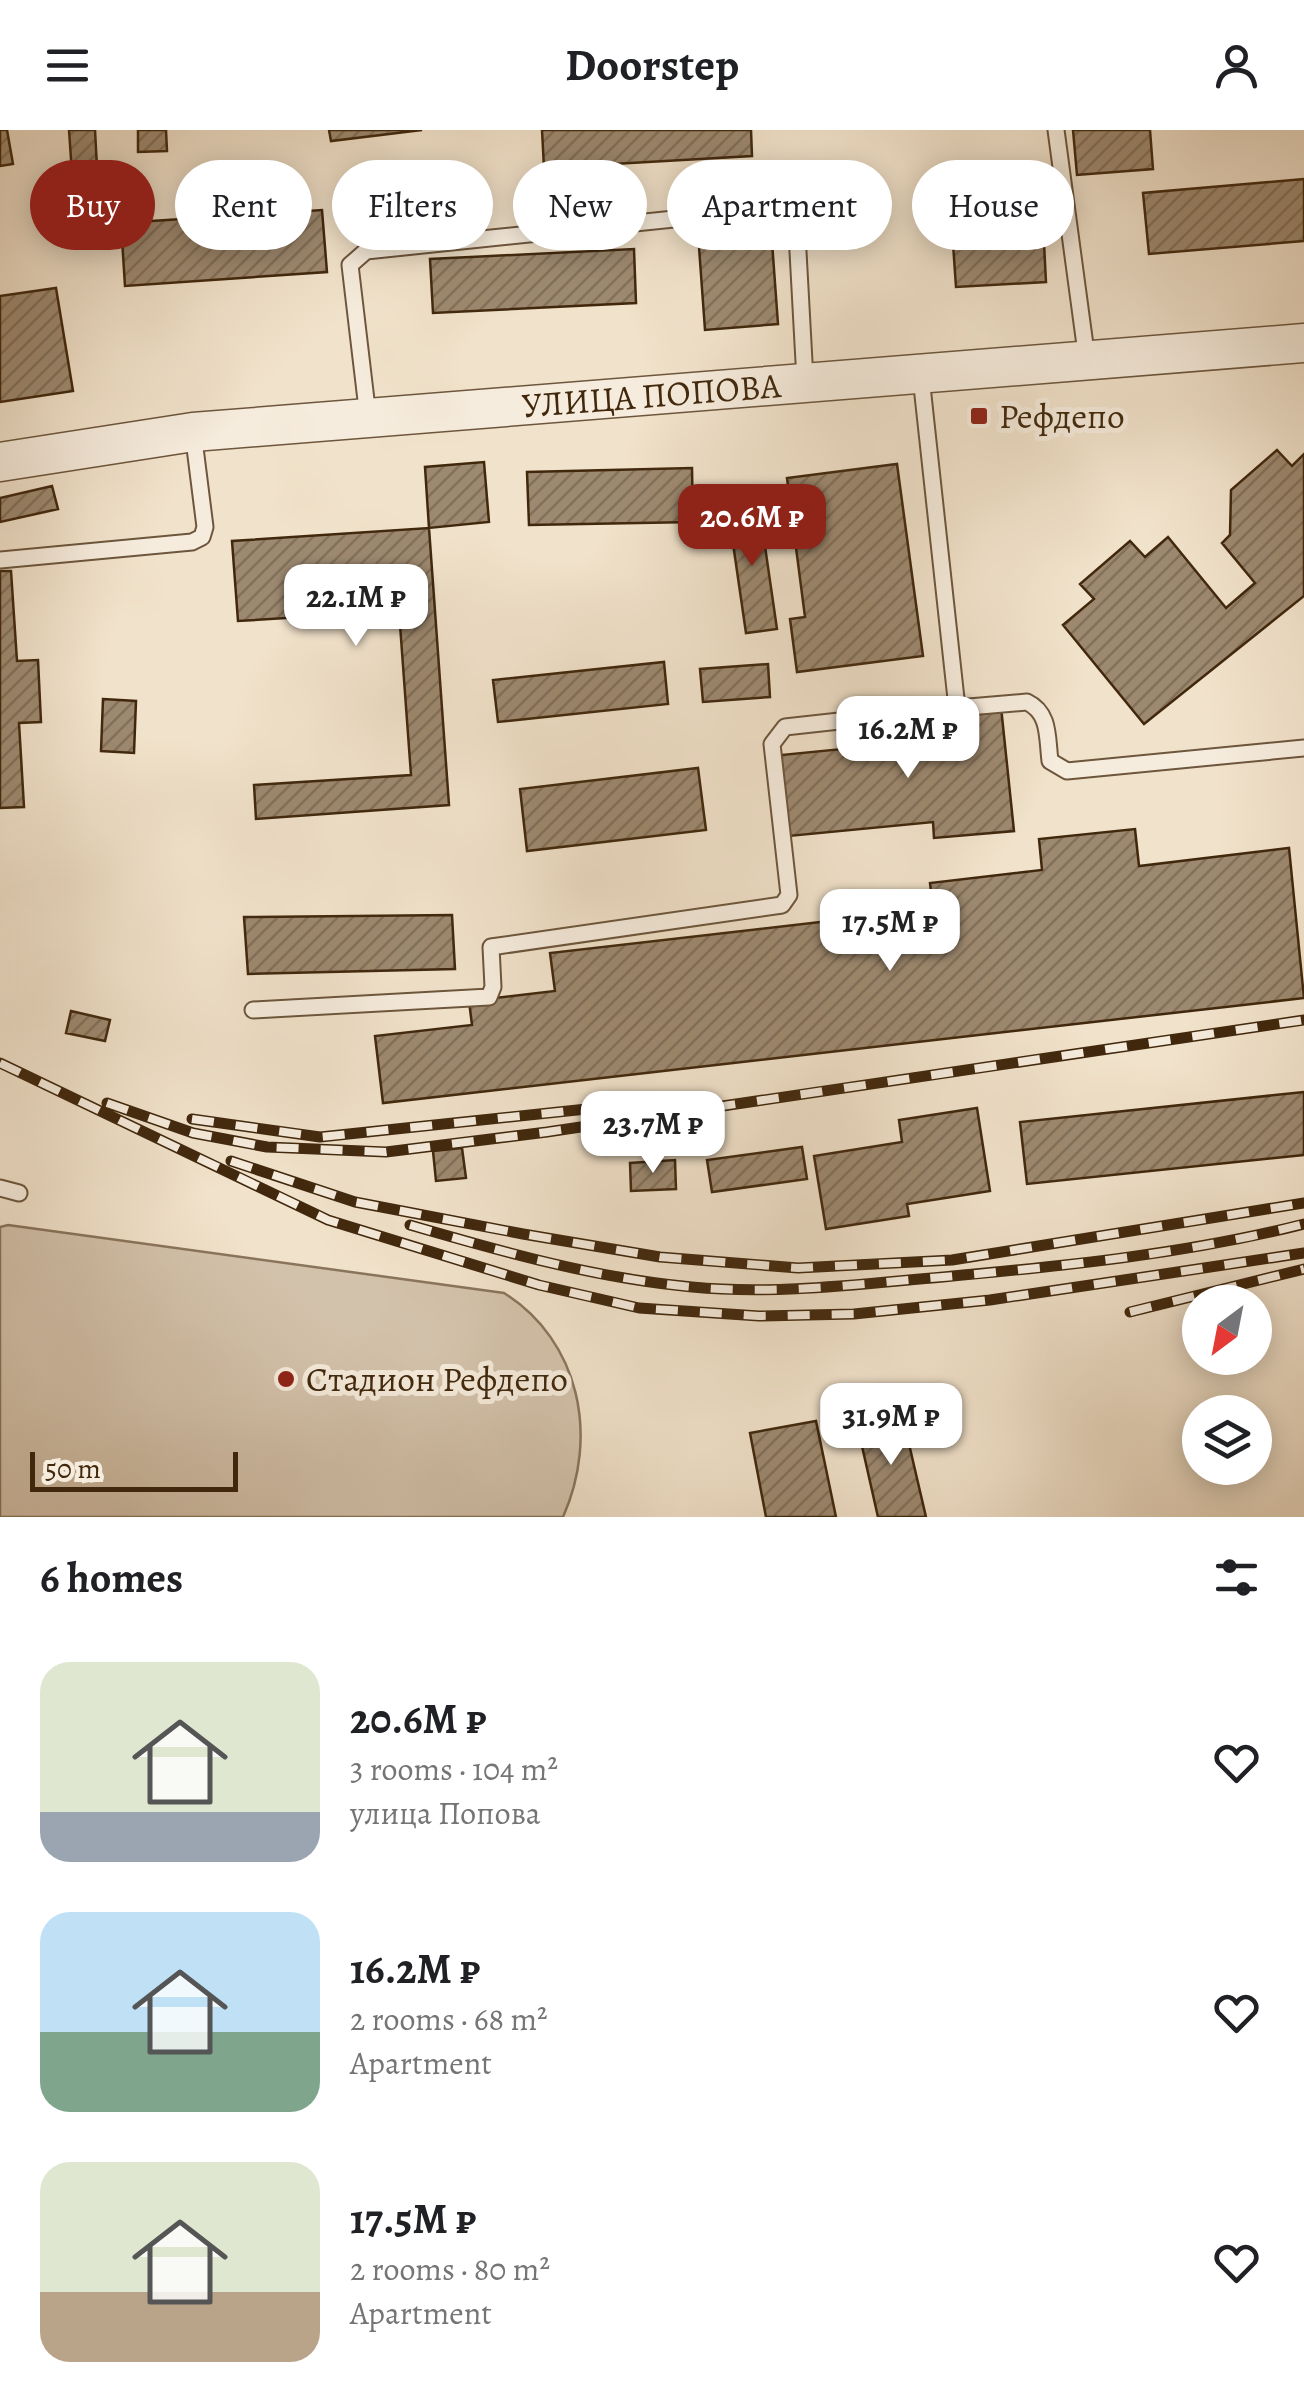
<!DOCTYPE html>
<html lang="en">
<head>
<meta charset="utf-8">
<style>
	:root { --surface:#fff; --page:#f2f2f2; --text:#202124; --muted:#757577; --accent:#8f2418 }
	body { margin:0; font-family:Alegreya,serif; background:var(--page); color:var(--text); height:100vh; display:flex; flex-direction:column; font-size:38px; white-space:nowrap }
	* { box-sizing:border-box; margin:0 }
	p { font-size:32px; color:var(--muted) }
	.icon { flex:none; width:55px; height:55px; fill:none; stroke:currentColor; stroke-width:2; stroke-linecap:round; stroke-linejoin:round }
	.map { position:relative; height:1387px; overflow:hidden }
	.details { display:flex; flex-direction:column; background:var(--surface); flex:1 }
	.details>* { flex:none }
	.guide { position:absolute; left:30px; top:30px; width:1245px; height:90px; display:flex; gap:20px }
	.needle { width:65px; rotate:212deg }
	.tools { position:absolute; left:1182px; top:1155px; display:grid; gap:20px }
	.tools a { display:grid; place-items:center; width:90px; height:90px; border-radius:50%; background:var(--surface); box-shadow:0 5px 25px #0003; font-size:50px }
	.scale { position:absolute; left:30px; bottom:25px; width:208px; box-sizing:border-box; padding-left:10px; border:5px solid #41280d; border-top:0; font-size:28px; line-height:35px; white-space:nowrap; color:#41280d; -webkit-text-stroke:8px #f6ecdd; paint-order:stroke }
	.price { position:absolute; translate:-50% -85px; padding:0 22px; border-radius:20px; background:#fff; color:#222; font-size:32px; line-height:65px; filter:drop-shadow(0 2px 5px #0008) }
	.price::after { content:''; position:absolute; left:50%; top:60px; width:30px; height:22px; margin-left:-15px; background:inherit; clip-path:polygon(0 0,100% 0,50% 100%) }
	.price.current { background:var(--accent); color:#fff }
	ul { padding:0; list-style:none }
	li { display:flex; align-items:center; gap:30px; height:250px; padding:0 40px }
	li span { display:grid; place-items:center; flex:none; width:280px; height:200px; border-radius:30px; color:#555 }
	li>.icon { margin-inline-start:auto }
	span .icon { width:120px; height:120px; fill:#fffc; stroke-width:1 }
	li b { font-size:42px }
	h2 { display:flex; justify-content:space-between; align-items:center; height:120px; padding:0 40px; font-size:42px }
	.tag { padding:0 35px; border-radius:45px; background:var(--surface); box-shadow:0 5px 25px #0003; font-size:35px; line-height:90px }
	.tag.current { background:var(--accent); color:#fff }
	header { display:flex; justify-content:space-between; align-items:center; height:130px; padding:0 40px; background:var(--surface); font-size:45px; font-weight:700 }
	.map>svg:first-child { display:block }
	.park { fill:#d3c2ab; stroke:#8a755c; stroke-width:2.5 }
	.building { fill:url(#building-hatch); stroke:#41280d; stroke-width:2.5 }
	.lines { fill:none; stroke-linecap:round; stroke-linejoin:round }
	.service-casing { stroke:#6d563c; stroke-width:19 }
	.tertiary-casing { stroke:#6d563c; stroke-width:41 }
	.service { stroke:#f6ecdd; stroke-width:15 }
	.tertiary { stroke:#f6ecdd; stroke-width:38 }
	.rail-casing { stroke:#41280d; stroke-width:11 }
	.rail { stroke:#f6ecdd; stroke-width:8; stroke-dasharray:22; stroke-linecap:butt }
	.poi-dot { fill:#8f2418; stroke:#f6ecdd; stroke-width:4 }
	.labels { text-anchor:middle; stroke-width:10; stroke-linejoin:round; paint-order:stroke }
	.street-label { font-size:35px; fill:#41280d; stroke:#f6ecdd }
	.poi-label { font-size:35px; fill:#41280d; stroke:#f6ecdd; text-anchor:start }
</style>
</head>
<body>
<header><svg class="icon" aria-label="menu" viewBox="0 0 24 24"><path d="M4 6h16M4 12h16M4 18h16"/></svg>Doorstep<svg class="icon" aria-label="person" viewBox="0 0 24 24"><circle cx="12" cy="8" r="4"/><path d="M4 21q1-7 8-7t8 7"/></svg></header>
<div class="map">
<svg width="1304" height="1387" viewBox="0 0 1304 1387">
	<defs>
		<pattern id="building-hatch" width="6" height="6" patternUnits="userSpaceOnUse" patternTransform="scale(2.5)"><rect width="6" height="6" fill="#9d8970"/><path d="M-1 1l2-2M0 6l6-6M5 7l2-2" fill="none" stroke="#82705a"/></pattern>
	</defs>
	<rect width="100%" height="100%" fill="#f1e2cb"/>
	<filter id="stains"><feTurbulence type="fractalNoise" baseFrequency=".002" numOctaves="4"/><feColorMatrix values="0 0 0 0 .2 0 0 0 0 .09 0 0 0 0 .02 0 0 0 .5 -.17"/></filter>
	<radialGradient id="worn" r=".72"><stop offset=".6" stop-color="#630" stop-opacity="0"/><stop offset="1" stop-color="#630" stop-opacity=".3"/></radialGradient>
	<path class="park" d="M8 1095 504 1163C580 1211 599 1306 563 1387H0V1097Z"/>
	<path class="building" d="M0 0H7L13 34 0 36Z
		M69 0H95L98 56 73 58Z
		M138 0H166L167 21 138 22Z
		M329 0H422L331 11Z
		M542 0H751L752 26 544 38Z
		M1073 0H1150L1153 39 1077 45Z
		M1304 49V111L1149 124 1143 63Z
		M322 80 327 142 125 156 121 93Z
		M1043 94 1046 152 956 157 952 99Z
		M772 112 778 194 705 200 699 117Z
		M634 119 636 173 433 183 430 129Z
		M56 158 73 261 0 272V166Z
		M1277 320 1292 336 1304 324V466L1144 594 1063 495 1094 469 1080 454 1130 411 1145 427 1168 407 1226 478 1255 453 1222 413 1230 405 1231 360Z
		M484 332 489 392 429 398 425 337Z
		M897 334 923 526 797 542 790 489 805 487 787 348Z
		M692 338 693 392 529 395 527 342Z
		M52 356 58 379 0 392V368Z
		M759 375 777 499 746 503 728 379Z
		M429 398 449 675 256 689 254 655 411 645 399 481 238 491 232 411Z
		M0 441H11L17 531 38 530 41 592 19 593 24 677 0 678Z
		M664 532 668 574 498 592 493 550Z
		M768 534 770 567 703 572 700 539Z
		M103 569 136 571 134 623 101 621Z
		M1001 577 1014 701 934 708 933 692 789 706 781 625 924 611 921 585Z
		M698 638 706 700 527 721 520 659Z
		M1135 699 1139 736 1289 718 1304 868 383 973 375 906 472 895 469 871 555 861 550 823 933 779 930 753 1042 740 1039 709Z
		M452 785 455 839 248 844 244 787Z
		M71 881 110 890 105 911 66 903Z
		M1304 962V1025L1027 1054 1020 992Z
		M977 978 990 1061 907 1074 909 1086 826 1099 814 1026 902 1012 899 990Z
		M802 1017 807 1049 712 1062 707 1030Z
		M462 1018 466 1048 436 1051 433 1021Z
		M675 1030 676 1059 631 1061 630 1033Z
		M902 1284 926 1387H878L857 1294Z
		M816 1291 836 1387H766L750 1303Z"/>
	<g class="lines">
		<defs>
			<path id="service" d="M1056 0 1087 230
				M368 287 350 135 366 121 780 78 793 79 796 85 805 250
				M0 430 192 412 202 407 205 397 193 302
				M957 578 1027 572C1050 583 1047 607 1050 631L1067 641 1304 618
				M253 880 489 867 493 857 491 817 782 775 789 765 772 614 785 597 957 578 921 247
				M0 1058 19 1063"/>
			<g id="tertiary">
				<path id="s1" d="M0 332 193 302 1304 213"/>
			</g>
		</defs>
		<use href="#service" class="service-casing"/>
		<use href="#tertiary" class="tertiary-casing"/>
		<use href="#service" class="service"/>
		<use href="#tertiary" class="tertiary"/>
		<defs>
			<path id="rail" d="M0 933 328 1090 539 1155 639 1178 759 1186 854 1184 990 1170 1304 1123
				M107 973 193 1003 267 1017 386 1022 547 1002 1304 890
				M192 989 320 1007 644 973
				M231 1031 355 1072 523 1104 660 1127 798 1138 952 1130 1304 1073
				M410 1095C503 1122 595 1148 692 1157 775 1165 860 1154 943 1147 1064 1136 1186 1124 1304 1094
				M1130 1182 1304 1139"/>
		</defs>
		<use href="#rail" class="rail-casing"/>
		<use href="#rail" class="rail"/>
	</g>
	<g class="poi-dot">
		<rect x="969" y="276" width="20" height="20" rx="5"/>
		<circle cx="286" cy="1249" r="10"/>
	</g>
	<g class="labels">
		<g class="street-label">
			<text dy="12" stroke="none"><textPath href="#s1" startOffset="655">УЛИЦА ПОПОВА</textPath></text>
		</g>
		<g class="poi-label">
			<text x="999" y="298">Рефдепо</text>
			<text x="306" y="1261">Стадион Рефдепо</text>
		</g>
	</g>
	<rect width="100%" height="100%" filter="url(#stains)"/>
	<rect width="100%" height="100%" fill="url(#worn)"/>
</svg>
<div class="tools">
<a><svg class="needle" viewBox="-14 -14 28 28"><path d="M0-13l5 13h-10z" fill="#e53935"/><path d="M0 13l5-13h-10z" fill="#757577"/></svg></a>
<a><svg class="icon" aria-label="layers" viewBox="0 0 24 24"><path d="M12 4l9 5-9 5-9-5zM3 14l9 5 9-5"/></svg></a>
</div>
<div class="scale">50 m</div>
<b class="price current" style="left:752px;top:439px">20.6M ₽</b>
<b class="price" style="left:356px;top:519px">22.1M ₽</b>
<b class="price" style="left:908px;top:651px">16.2M ₽</b>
<b class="price" style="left:890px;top:844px">17.5M ₽</b>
<b class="price" style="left:653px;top:1046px">23.7M ₽</b>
<b class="price" style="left:891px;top:1338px">31.9M ₽</b>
<div class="guide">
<a class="tag current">Buy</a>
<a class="tag">Rent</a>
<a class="tag">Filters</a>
<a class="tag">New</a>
<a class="tag">Apartment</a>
<a class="tag">House</a>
</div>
</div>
<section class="details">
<h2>6 homes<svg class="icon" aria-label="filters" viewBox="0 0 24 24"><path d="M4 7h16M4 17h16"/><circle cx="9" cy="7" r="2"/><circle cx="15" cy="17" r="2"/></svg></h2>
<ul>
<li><span style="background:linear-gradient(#dfe7d0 75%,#9aa5b1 0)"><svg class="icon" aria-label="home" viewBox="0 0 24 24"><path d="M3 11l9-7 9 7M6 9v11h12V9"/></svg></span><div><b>20.6M ₽</b><p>3 rooms · 104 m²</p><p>улица Попова</p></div><svg class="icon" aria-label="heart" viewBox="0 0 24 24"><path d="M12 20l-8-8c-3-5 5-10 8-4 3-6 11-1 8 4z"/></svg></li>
<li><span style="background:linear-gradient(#bfe0f5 60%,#7fa58c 0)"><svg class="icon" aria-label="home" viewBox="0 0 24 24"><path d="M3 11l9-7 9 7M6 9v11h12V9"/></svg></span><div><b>16.2M ₽</b><p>2 rooms · 68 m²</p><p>Apartment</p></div><svg class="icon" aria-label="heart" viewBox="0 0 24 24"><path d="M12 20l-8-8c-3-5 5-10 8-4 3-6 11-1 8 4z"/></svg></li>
<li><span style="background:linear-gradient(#dfe7d0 65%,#b9a48a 0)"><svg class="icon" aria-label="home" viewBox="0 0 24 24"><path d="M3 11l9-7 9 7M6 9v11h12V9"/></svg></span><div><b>17.5M ₽</b><p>2 rooms · 80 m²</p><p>Apartment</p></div><svg class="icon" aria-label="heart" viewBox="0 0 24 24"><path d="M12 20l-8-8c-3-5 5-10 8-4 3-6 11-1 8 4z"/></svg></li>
</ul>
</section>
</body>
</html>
